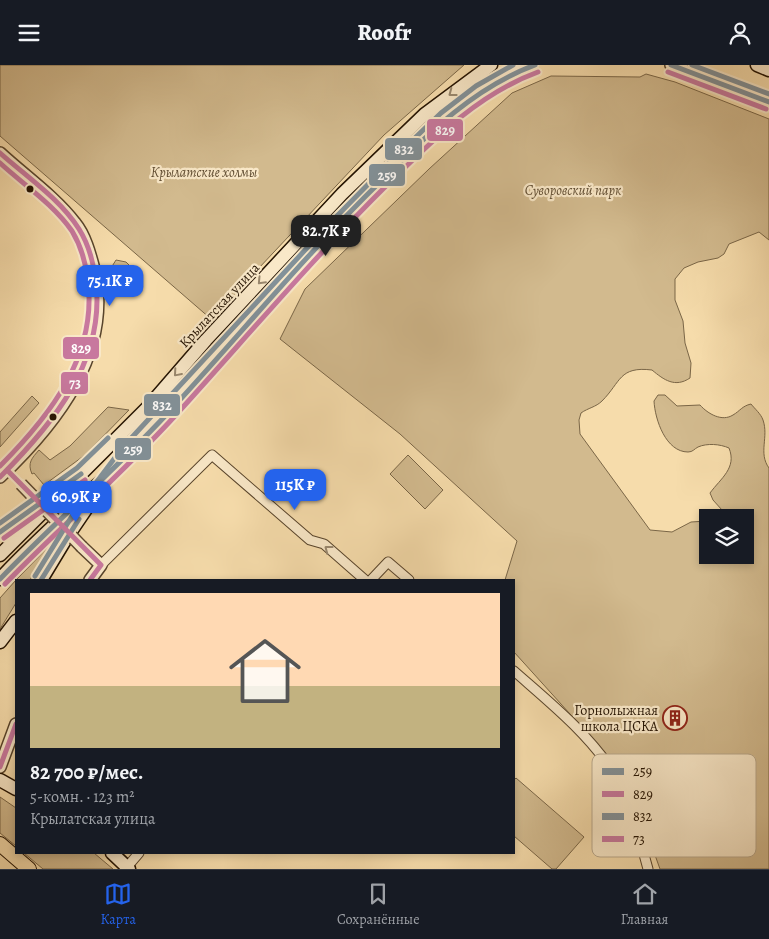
<!DOCTYPE html>
<html lang="ru">
<head>
<meta charset="utf-8">
<style>
	:root { --surface:#171b24; --page:#20242c; --text:#f1f3f6; --muted:#9ea1a6; --line:#363941; --accent:#2563eb }
	body { margin:0; font-family:Alegreya,serif; background:var(--page); color:var(--text); height:100vh; display:flex; flex-direction:column; font-size:19px; white-space:nowrap }
	* { box-sizing:border-box; margin:0 }
	p { font-size:16px; color:var(--muted) }
	.icon { flex:none; width:28px; height:28px; fill:none; stroke:currentColor; stroke-width:2; stroke-linecap:round; stroke-linejoin:round }
	.map { position:relative; flex:1; overflow:hidden }
	.panel { position:absolute; left:15px; top:514px; width:500px; height:275px; display:flex; flex-direction:column; background:var(--surface); border-radius:0px; box-shadow:0 2px 8px #0003 }
	.panel>* { flex:none }
	.controls { position:absolute; left:699px; top:444px; display:grid; gap:10px }
	.controls a { display:grid; place-items:center; width:55px; height:55px; border-radius:0px; background:var(--surface); box-shadow:0 2px 8px #0003; font-size:25px }
	.price { position:absolute; translate:-50% -42px; padding:0 11px; border-radius:10px; background:var(--accent); color:#fff; font-size:16px; line-height:32px; filter:drop-shadow(0 1px 2px #0008) }
	.price::after { content:''; position:absolute; left:50%; top:30px; width:15px; height:11px; margin-left:-8px; background:inherit; clip-path:polygon(0 0,100% 0,50% 100%) }
	.price.current { background:#222; color:#fff }
	ul { padding:0; list-style:none }
	li { display:grid; align-content:center; gap:10px; height:265px; padding:0 15px }
	li span { display:grid; place-items:center; height:155px; border-radius:0px; color:#555 }
	li>.icon { margin-inline-start:auto }
	span .icon { width:90px; height:90px; fill:#fffc; stroke-width:1 }
	li b { font-size:21px }
	header { display:flex; justify-content:space-between; align-items:center; height:65px; padding:0 15px; background:var(--surface); font-size:22px; font-weight:800 }
	.tabs { display:flex; justify-content:space-around; align-items:center; height:70px; border-top:1px solid var(--line); background:var(--surface); font-size:14px; color:var(--muted) }
	.tabs a { display:grid; justify-items:center; gap:2px }
	.tabs .current { color:var(--accent) }
	.map>svg:first-child { display:block }
	.green { fill:#d2ba8e; stroke:#7a6647 }
	.lines { fill:none; stroke-linecap:round; stroke-linejoin:round }
	.minor-casing { stroke:#58442b; stroke-width:11 }
	.tertiary-casing { stroke:#58442b; stroke-width:14 }
	.secondary-casing { stroke:#231200; stroke-width:15 }
	.primary-casing { stroke:#231200; stroke-width:16 }
	.minor { stroke:#f9e8c8; stroke-width:9 }
	.tertiary { stroke:#f9e8c8; stroke-width:11 }
	.secondary { stroke:#f9e8c8; stroke-width:12 }
	.primary { stroke:#f6dcab; stroke-width:14 }
	.tertiary-bridge-casing { stroke:#58442b; stroke-width:14; stroke-linecap:butt }
	.tertiary-bridge { stroke:#f9e8c8; stroke-width:11 }
	.bus-1-casing { stroke:#f9e8c8; stroke-width:9 }
	.bus-2-casing { stroke:#f9e8c8; stroke-width:9 }
	.bus-3-casing { stroke:#f9e8c8; stroke-width:9 }
	.bus-4-casing { stroke:#f9e8c8; stroke-width:9 }
	.bus-1 { stroke:#829199; stroke-width:5 }
	.bus-2 { stroke:#c8789e; stroke-width:5 }
	.bus-3 { stroke:#829199; stroke-width:5 }
	.bus-4 { stroke:#c8789e; stroke-width:5 }
	.oneway { stroke:#99886e }
	.bus-dot { fill:#231200; stroke:#f9e8c8; stroke-width:2 }
	.labels { text-anchor:middle; stroke-width:4.5; stroke-linejoin:round; paint-order:stroke }
	.park-label { font-size:14px; font-style:italic; fill:#604d32; stroke:#f9e8c8 }
	.street-label { font-size:14px; fill:#231200; stroke:#f9e8c8 }
	.poi-label { font-size:14px; fill:#231200; stroke:#f9e8c8; text-anchor:end }
	.key { fill:#f9e8c8; stroke:#b9a88c; stroke-width:1 }
	.key-label { font-size:14px; fill:#231200 }
	.line-badge { stroke:#f9e8c8; stroke-width:2 }
	.badge-label { font-size:14px; text-anchor:middle; font-weight:bold; fill:#fff }
</style>
</head>
<body>
<header><svg class="icon" aria-label="menu" viewBox="0 0 24 24"><path d="M4 6h16M4 12h16M4 18h16"/></svg>Roofr<svg class="icon" aria-label="person" viewBox="0 0 24 24"><circle cx="12" cy="8" r="4"/><path d="M4 21q1-7 8-7t8 7"/></svg></header>
<div class="map">
<svg width="769" height="804" viewBox="0 0 769 804">
	<rect width="100%" height="100%" fill="#f6dcab"/>
	<filter id="stains"><feTurbulence type="fractalNoise" baseFrequency=".004" numOctaves="4"/><feColorMatrix values="0 0 0 0 .2 0 0 0 0 .09 0 0 0 0 .02 0 0 0 .5 -.17"/></filter>
	<radialGradient id="worn" r=".72"><stop offset=".6" stop-color="#630" stop-opacity="0"/><stop offset="1" stop-color="#630" stop-opacity=".3"/></radialGradient>
	<path class="green" d="M0 0H464L384 70 211 254 0 71Z
		M646 9 675 17 769 54V175L759 167 729 179 724 189 718 193 698 197 684 203 675 214V235L683 256 685 278 691 298 690 313C675 323 664 315 652 305 619 301 621 317 602 336 596 342 588 343 581 348L579 355 580 369 650 465 672 467 691 457 707 456 708 490H745V452H718L722 445 713 435 710 428C721 413 737 403 729 383 720 379 707 378 698 382 694 384 693 387 688 387 666 387 655 355 654 336L658 330H665L677 341 700 340C708 349 722 357 733 350 740 346 742 341 751 339 755 344 761 349 763 355 769 372 758 388 769 403V804H660L627 712 514 587V515H505L517 476 400 369 280 274 305 224 429 104 512 28 551 11 640 12Z
		M116 195 126 197 131 202 114 220 111 203Z
		M32 331 39 338 0 382V367Z
		M108 342 129 345 85 390 44 420 34 408 32 409C27 398 32 393 39 385L50 395 70 381Z
		M408 390 443 425 425 444 390 409Z
		M51 479 30 515H16Z
		M16 515V538L0 564V533Z
		M516 713 584 772 556 804H552L514 771V715Z
		M0 732 16 743V781L0 768Z
		M24 788H94L113 804H43Z"/>
	<g class="lines">
		<defs>
			<path id="minor" d="M101 500 212 390 310 475 324 479 365 515
				M371 515 388 497 409 515
				M514 606C548 636 588 668 613 707 631 735 639 772 648 804
				M127 802 139 788"/>
			<path id="tertiary" d="M671 0 769 37
				M0 88C25 111 55 132 75 158 85 170 90 189 94 204 113 287 57 358 0 412
				M82 482 101 500 90 515
				M0 702 16 659"/>
			<path id="secondary" d="M757 0 769 5
				M0 467 48 433
				M0 490 148 342 206 275 342 129 425 49 491 0
				M0 514C43 467 94 427 138 379 191 321 244 262 298 203 366 128 437 46 530 0
				M41 515 67 472 99 425
				M0 577 16 556
				M0 715 16 724
				M112 788 129 804"/>
			<path id="primary" d="M0 779 29 804"/>
		</defs>
		<use href="#minor" class="minor-casing"/>
		<use href="#tertiary" class="tertiary-casing"/>
		<use href="#secondary" class="secondary-casing"/>
		<use href="#primary" class="primary-casing"/>
		<use href="#minor" class="minor"/>
		<use href="#tertiary" class="tertiary"/>
		<use href="#secondary" class="secondary"/>
		<use href="#primary" class="primary"/>
		<defs>
			<path id="tertiary-bridge" d="M21 419 82 482"/>
		</defs>
		<use href="#tertiary-bridge" class="tertiary-bridge-casing"/>
		<use href="#tertiary-bridge" class="tertiary-bridge"/>
		<defs>
			<path id="bus-1" d="M671 0 769 37
				M0 467 81 409
				M0 514C54 458 114 406 167 349 239 271 306 189 382 115 428 69 473 23 535 0
				M41 515 79 454"/>
			<path id="bus-2" d="M668 7 766 44
				M0 98C24 120 53 139 72 166 81 181 86 199 88 216 97 291 50 351 0 401
				M4 473 85 415
				M5 519C60 462 120 411 174 352 245 274 313 193 388 119 433 75 478 29 538 7"/>
			<path id="bus-3" d="M692 0 769 29
				M0 458 77 403 108 373
				M35 511 77 443 123 382 331 157 396 91 441 48 476 21 513 0"/>
			<path id="bus-4" d="M0 88C27 112 60 134 79 164 89 180 94 200 96 218 105 297 52 360 0 412
				M7 405 101 500 90 515
				M0 702 16 659"/>
		</defs>
		<use href="#bus-1" class="bus-1-casing"/>
		<use href="#bus-2" class="bus-2-casing"/>
		<use href="#bus-3" class="bus-3-casing"/>
		<use href="#bus-4" class="bus-4-casing"/>
		<use href="#bus-1" class="bus-1"/>
		<use href="#bus-2" class="bus-2"/>
		<use href="#bus-3" class="bus-3"/>
		<use href="#bus-4" class="bus-4"/>
	</g>
	<defs><path id="oneway-chevron" d="M-2-3.5L2.5 0L-2 3.5" fill="none" stroke-width="1.6" stroke-linecap="round" stroke-linejoin="round" transform="scale(1.25)"/></defs>
	<g class="oneway">
		<use href="#oneway-chevron" transform="translate(452 28) rotate(143)"/>
		<use href="#oneway-chevron" transform="translate(261 216) rotate(133)"/>
		<use href="#oneway-chevron" transform="translate(177 308) rotate(131)"/>
		<use href="#oneway-chevron" transform="translate(328 484) rotate(-143)"/>
	</g>
	<defs>
		<symbol id="building-ring" viewBox="-11 -11 22 22"><circle r="9.5" fill="#f9e8c8" stroke="#8f2418" stroke-width="1.5"/><path d="M-4-6H4V6H1V3H-1V6H-4ZM-2.5-4.3h1.7v1.8h-1.7ZM.8-4.3h1.7v1.8H.8ZM-2.5-1h1.7V.8h-1.7ZM.8-1h1.7V.8H.8Z" fill="#8f2418"/></symbol>
	</defs>
	<g fill-rule="evenodd">
		<use href="#building-ring" x="661" y="639" width="28" height="28"/>
	</g>
	<g class="bus-dot">
		<circle cx="30" cy="124" r="4.5"/>
		<circle cx="53" cy="352" r="4.5"/>
	</g>
	<g class="labels">
		<g class="park-label">
			<text x="204" y="112">Крылатские холмы</text>
			<text x="573" y="130">Суворовский парк</text>
		</g>
		<g class="street-label">
			<text transform="translate(219 240) rotate(-47)" y="5">Крылатская улица</text>
		</g>
		<g class="poi-label">
			<text x="658" y="650">Горнолыжная<tspan x="658" dy="16">школа ЦСКА</tspan></text>
		</g>
	</g>
	<rect x="592" y="689" width="164" height="103" rx="8" class="key"/>
	<rect x="602" y="703" width="22" height="7" fill="#829199"/>
	<rect x="602" y="726" width="22" height="6" fill="#c8789e"/>
	<rect x="602" y="748" width="22" height="7" fill="#829199"/>
	<rect x="602" y="771" width="22" height="6" fill="#c8789e"/>
	<g class="key-label">
		<text x="633" y="711">259</text>
		<text x="633" y="734">829</text>
		<text x="633" y="756">832</text>
		<text x="633" y="779">73</text>
	</g>
	<g class="line-badge">
		<rect x="426" y="53" width="38" height="24" rx="5" fill="#c8789e"/>
		<rect x="384" y="72" width="39" height="24" rx="5" fill="#829199"/>
		<rect x="368" y="98" width="38" height="24" rx="5" fill="#829199"/>
		<rect x="62" y="271" width="38" height="24" rx="5" fill="#c8789e"/>
		<rect x="60" y="306" width="29" height="24" rx="5" fill="#c8789e"/>
		<rect x="143" y="328" width="38" height="24" rx="5" fill="#829199"/>
		<rect x="114" y="372" width="38" height="24" rx="5" fill="#829199"/>
	</g>
	<g class="badge-label">
		<text x="445" y="70">829</text>
		<text x="404" y="89">832</text>
		<text x="387" y="115">259</text>
		<text x="81" y="288">829</text>
		<text x="75" y="323">73</text>
		<text x="162" y="345">832</text>
		<text x="133" y="389">259</text>
	</g>
	<rect width="100%" height="100%" filter="url(#stains)"/>
	<rect width="100%" height="100%" fill="url(#worn)"/>
</svg>
<div class="controls">
<a><svg class="icon" aria-label="layers" viewBox="0 0 24 24"><path d="M12 4l9 5-9 5-9-5zM3 14l9 5 9-5"/></svg></a>
</div>
<b class="price current" style="left:326px;top:192px">82.7K ₽</b>
<b class="price" style="left:110px;top:242px">75.1K ₽</b>
<b class="price" style="left:295px;top:446px">115K ₽</b>
<b class="price" style="left:76px;top:458px">60.9K ₽</b>
<section class="panel">
<ul>
<li><span style="background:linear-gradient(#ffd9b3 60%,#c2b280 0)"><svg class="icon" aria-label="home" viewBox="0 0 24 24"><path d="M3 11l9-7 9 7M6 9v11h12V9"/></svg></span><div><b>82 700 ₽/мес.</b><p>5-комн. · 123 m²</p><p>Крылатская улица</p></div></li>
</ul>
</section>
</div>
<nav class="tabs">
<a class="current"><svg class="icon" aria-label="map" viewBox="0 0 24 24"><path d="M3 6l6-2 6 2 6-2v14l-6 2-6-2-6 2zM9 4v14M15 6v14"/></svg>Карта</a>
<a><svg class="icon" aria-label="saved" viewBox="0 0 24 24"><path d="M7 4h10v16l-5-4-5 4z"/></svg>Сохранённые</a>
<a><svg class="icon" aria-label="home" viewBox="0 0 24 24"><path d="M3 11l9-7 9 7M6 9v11h12V9"/></svg>Главная</a>
</nav>
</body>
</html>
